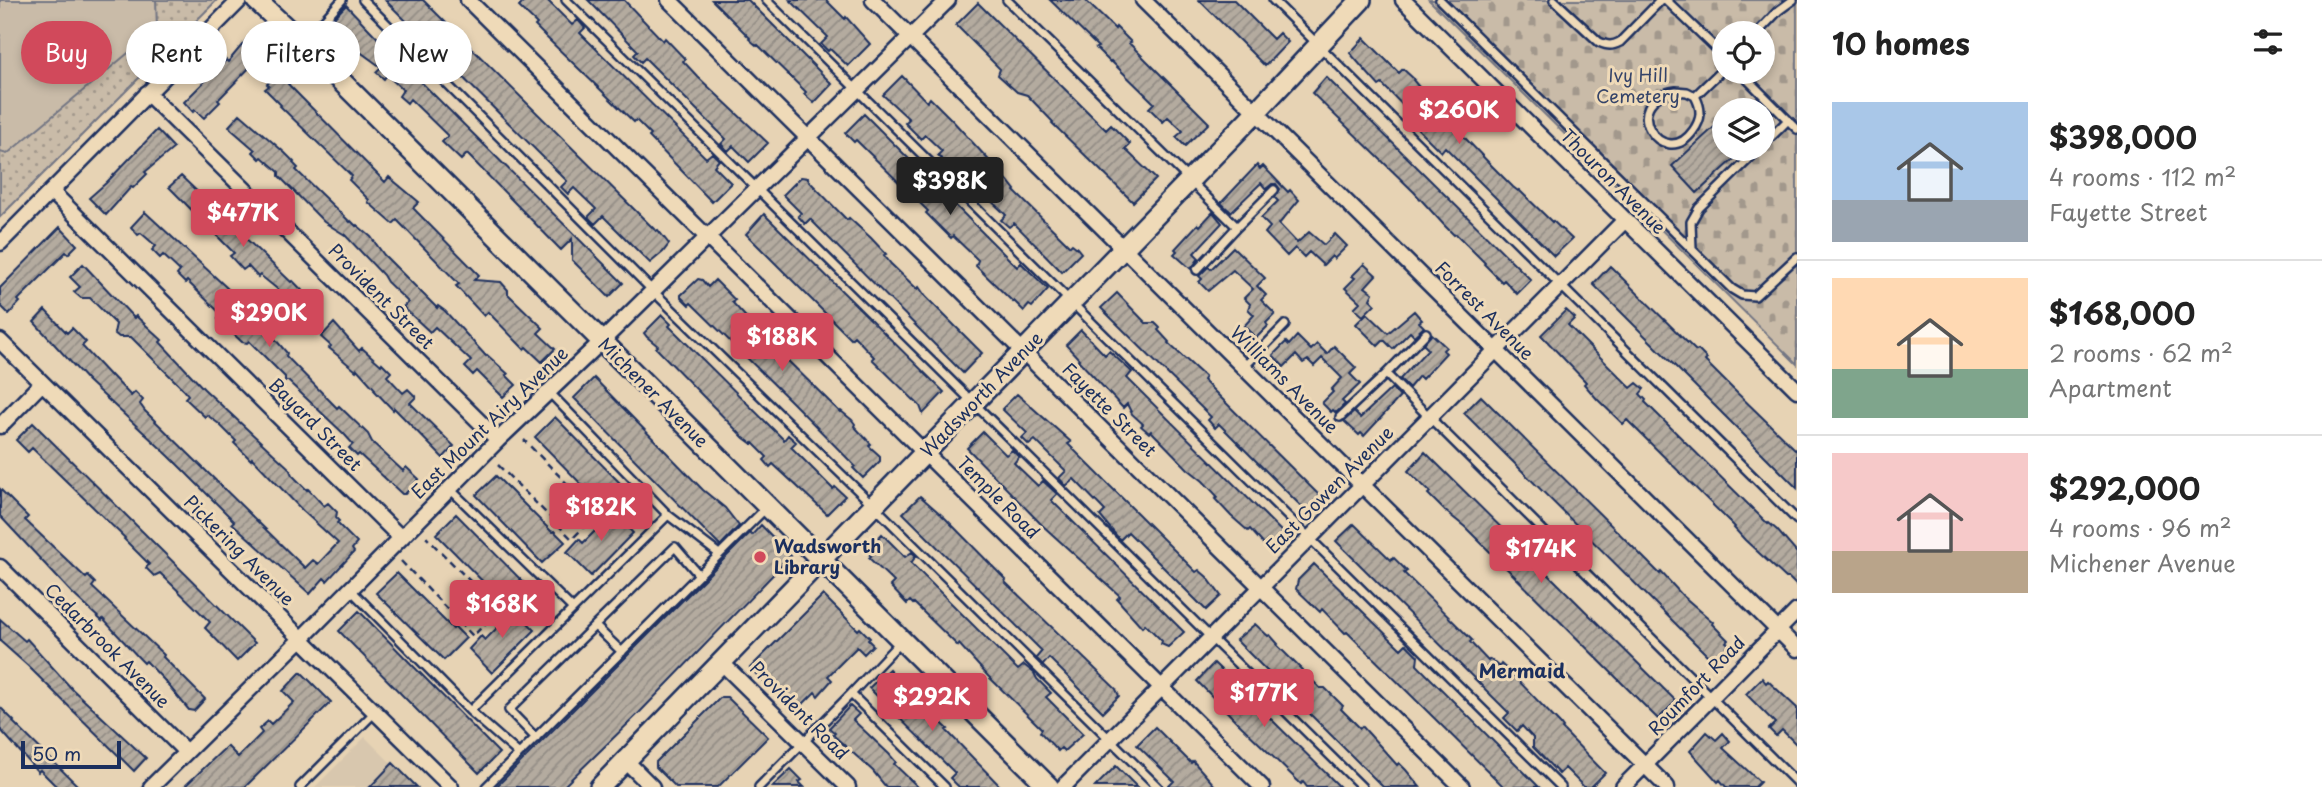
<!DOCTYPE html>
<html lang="en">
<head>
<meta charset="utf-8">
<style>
	:root { --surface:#fff; --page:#f2f2f2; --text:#222; --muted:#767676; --line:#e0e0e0; --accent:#d1495b }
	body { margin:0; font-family:"Playpen Sans",sans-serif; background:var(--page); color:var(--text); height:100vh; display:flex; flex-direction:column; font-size:26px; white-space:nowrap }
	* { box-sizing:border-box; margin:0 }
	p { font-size:23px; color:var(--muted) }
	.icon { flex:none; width:38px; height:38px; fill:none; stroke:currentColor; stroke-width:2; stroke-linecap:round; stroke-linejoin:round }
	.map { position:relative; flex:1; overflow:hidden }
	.panel { display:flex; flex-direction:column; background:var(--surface); width:525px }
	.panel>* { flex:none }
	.hud { position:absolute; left:21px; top:21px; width:665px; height:63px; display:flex; gap:14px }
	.fabs { position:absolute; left:1712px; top:21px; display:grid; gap:14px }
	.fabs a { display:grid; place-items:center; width:63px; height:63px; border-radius:50%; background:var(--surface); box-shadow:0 4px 10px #0003; font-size:35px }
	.scale { position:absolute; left:21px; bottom:18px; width:100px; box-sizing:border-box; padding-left:7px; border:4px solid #1b2f5e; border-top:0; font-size:19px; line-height:24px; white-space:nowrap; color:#1b2f5e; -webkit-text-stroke:5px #efdab8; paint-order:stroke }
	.price { position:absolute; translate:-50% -60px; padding:0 16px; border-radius:7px; background:var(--accent); color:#fff; font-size:23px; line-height:46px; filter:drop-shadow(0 2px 4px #0008) }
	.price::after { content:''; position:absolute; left:50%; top:42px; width:21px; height:16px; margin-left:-10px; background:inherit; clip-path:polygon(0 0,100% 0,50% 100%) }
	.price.selected { background:#222; color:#fff }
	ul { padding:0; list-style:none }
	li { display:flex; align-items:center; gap:21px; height:175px; padding:0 35px }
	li+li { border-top:2px solid var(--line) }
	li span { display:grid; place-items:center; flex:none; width:196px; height:140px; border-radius:0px; color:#555 }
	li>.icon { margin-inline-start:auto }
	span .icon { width:84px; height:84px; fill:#fffc; stroke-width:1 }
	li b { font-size:30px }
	h2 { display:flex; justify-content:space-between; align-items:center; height:84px; padding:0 35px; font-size:30px }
	.chip { padding:0 24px; border-radius:32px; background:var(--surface); box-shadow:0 4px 10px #0003; font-size:24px; line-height:63px }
	.chip.selected { background:var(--accent); color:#fff }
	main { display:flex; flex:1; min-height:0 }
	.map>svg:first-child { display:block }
	.built { fill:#d8c7ae }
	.cemetery { fill:url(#cemetery-stones); stroke:#727583; stroke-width:2; fill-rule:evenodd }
	.park { fill:url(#park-dots); stroke:#727583; stroke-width:2 }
	.garden { fill:#c9bba8; stroke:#727583; stroke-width:2 }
	.building { fill:url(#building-hatch); stroke:#1b2f5e; stroke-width:2 }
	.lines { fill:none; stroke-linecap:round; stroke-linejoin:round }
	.lane-casing { stroke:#1b2f5e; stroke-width:12 }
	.street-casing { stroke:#1b2f5e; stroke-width:19 }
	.secondary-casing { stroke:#1b2f5e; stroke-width:24 }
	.path { stroke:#1b2f5e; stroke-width:2.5; stroke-dasharray:7 5; stroke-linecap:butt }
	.lane { stroke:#efdab8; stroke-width:7 }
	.street { stroke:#efdab8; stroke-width:14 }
	.secondary { stroke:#efdab8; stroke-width:19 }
	.poi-dot { fill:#d1495b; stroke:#efdab8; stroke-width:2.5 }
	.labels { text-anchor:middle; stroke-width:6; stroke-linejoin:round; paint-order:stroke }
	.park-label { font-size:18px; fill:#354469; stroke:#efdab8 }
	.street-label { font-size:18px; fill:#1b2f5e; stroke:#efdab8 }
	.poi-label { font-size:18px; font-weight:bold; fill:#1b2f5e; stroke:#efdab8; text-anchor:start }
	.neighbourhood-label { font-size:19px; font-weight:bold; fill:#1b2f5e; stroke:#efdab8 }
</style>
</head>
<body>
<main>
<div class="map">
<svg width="1797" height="787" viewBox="0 0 1797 787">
	<defs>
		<pattern id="cemetery-stones" width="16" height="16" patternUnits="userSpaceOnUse" patternTransform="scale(1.75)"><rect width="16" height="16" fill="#c9bba8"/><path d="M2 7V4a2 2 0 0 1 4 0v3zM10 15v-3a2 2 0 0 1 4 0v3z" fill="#a2988c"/></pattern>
		<pattern id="park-dots" width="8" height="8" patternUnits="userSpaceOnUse" patternTransform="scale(1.75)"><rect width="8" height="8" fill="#c9bba8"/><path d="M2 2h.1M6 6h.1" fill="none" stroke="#a2988c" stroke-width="1.8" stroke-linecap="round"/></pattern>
		<pattern id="building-hatch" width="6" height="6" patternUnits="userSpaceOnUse" patternTransform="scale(1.75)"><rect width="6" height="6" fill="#b4ab9f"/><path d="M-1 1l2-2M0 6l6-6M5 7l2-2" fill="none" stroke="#928c85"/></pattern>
	</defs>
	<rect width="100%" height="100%" fill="#e7d3b4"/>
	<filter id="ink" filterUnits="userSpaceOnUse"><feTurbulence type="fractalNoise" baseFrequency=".0143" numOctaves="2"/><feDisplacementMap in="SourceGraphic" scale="14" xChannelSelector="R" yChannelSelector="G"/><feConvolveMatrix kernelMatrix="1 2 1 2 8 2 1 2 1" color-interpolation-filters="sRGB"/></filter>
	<g filter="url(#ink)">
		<path class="built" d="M365 737 415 787H315Z"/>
		<path class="cemetery" d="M1429 0H1797V364ZM1724 33H1762V72H1724ZM1724 110H1762V149H1724Z"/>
		<path class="park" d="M0 0H217L0 217Z"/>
		<path class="garden" d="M0 0H156L157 29 7 154 0 152Z"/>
		<path class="building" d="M385 0H423L656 231 658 230 669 244 663 252 650 263 603 216 595 224 588 217 596 209 574 188 568 194 561 187 567 181Z
			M525 0H547L572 25 578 20 585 28 580 33 706 158 712 153 719 160 714 166 731 183 712 202 649 137 651 135 636 120 634 122 545 36 535 26 537 24 519 7Z
			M588 0H624L663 41 665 38 685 59 683 61 698 77 768 143 749 162 733 146 728 151 721 144 726 139 645 58 641 62 634 55 638 51Z
			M712 0H748L832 84 814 103 804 94 806 92 758 45 757 46 749 39 750 38Z
			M790 0H826L845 19 846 17 870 44 848 66 830 49 828 51 821 44 828 37Z
			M1050 0H1085L1115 29 1116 27 1131 42 1129 43 1209 123 1185 146 1176 137 1183 131 1168 117 1163 122 1149 108 1154 103 1111 61 1110 62 1096 48 1098 47Z
			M1199 0H1234L1273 39 1279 33 1288 42 1265 66Z
			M978 3 1106 130 1111 125 1130 144 1125 149 1156 179 1133 202 1052 123 1053 122 1027 95 1017 92 998 75 1000 69 956 25Z
			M346 5 392 53 399 55 403 51 412 60 406 65 409 70 623 283 609 297 572 260V239L561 250 467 154 461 160 442 142 448 136 410 99 407 103 399 96 403 90 387 75 384 79 376 72 381 67 359 51 355 44 332 20Z
			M252 33 270 50 261 59 259 58 218 100 220 102 204 118 195 110 193 112 184 102 226 60 228 62Z
			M1364 38 1399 73 1403 69 1414 79 1413 80 1419 87 1417 88 1492 166 1513 187 1518 191 1519 190 1552 222 1553 221 1572 239 1554 256 1445 147 1441 152 1418 129 1422 125 1382 84 1379 86 1363 68 1350 53Z
			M282 70 292 80 288 84 385 182 389 177 419 202 413 208 479 275 474 280 501 282 508 290V294L543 328 538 333 555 349 542 362 526 347 524 349 488 312 484 316 456 286 459 284 397 220 393 224 368 202 369 200 349 180 352 176 280 106 281 105 265 89 269 86 267 84Z
			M902 76 927 102 930 98 952 120 1008 181 1015 190 1014 191 1070 246 1072 244 1077 248 1081 253 1062 272 1014 223 1009 227 1001 220 1006 215 964 175 961 178 944 162 938 155 942 151 925 135 921 139 905 123 909 119 883 95Z
			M1326 77 1531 280 1517 294 1504 280 1502 282 1484 264 1485 263 1456 234 1454 235 1444 225 1414 192 1312 93Z
			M240 114 285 153 294 162 293 163 298 168 296 170 326 199 350 222 351 221 356 226 357 225 371 237 384 255 437 308 438 306 445 311 486 356 487 355 508 374 506 375 516 385 503 397 477 371 473 375 465 367 471 361 435 327 430 332 403 307 408 302 387 282 383 275 345 235 324 222 279 176V172L262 157 260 159 253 152 255 150 232 130 229 126Z
			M864 114 1017 267 1021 263 1048 289 1032 307 1029 305 1024 311 1014 301 1013 302 976 266 978 260 953 236 951 238 926 213 928 211 856 140 854 142 845 133Z
			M1724 118V149H1745L1697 193 1672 166Z
			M157 130 174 148 145 172 147 174 133 188 131 187 106 215 89 198 106 183Z
			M1257 165 1260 169 1263 166 1288 192 1290 190 1299 200 1279 224 1297 243 1309 232 1324 245 1335 234 1347 246 1334 259 1332 256 1323 265 1309 252 1304 257 1295 248 1287 256 1265 233 1270 227 1261 218 1278 201 1275 198 1280 189 1276 184H1272L1266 189 1261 183 1231 212 1221 203Z
			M181 176 291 282 293 281 322 311 312 319 293 300 291 302 286 298 274 306 271 302 281 292 260 275 258 277 248 266 243 270 230 256 234 253 169 187Z
			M801 177 808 178 809 181 847 220 849 218 871 238 886 254 884 255 891 264 917 289 919 287 926 297 982 353 963 373 810 219 805 224 798 216 801 213 783 195Z
			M145 212 226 287 237 298 232 303 252 322 258 327 263 322 271 330 269 332 287 353 286 356 337 408 339 406 368 434 372 442 403 471 406 467 419 479 405 494H402L359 454 357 456 349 448 353 444 344 434 288 381H285V377L249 341 247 343 242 342 227 328 218 319 222 315 187 281 185 283 177 275 180 271 163 255 160 258 152 250 156 246 141 233 138 235 131 227Z
			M1213 212 1222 223 1194 253 1199 258 1191 269 1174 254 1177 251 1175 249 1198 224 1200 226Z
			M764 214 944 392 923 414 920 406 872 359 874 357 854 336 851 339 746 234Z
			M60 227 77 245 68 254 66 252 18 300 20 302 9 314 0 305V288Z
			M1233 247 1265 278 1257 286 1266 295 1261 300 1275 314 1266 323 1268 326 1256 338 1244 326 1254 315 1248 309 1250 304 1244 298 1253 289 1233 270 1208 291 1199 282 1202 279 1199 276 1208 267 1211 269Z
			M83 264 134 318 136 316 162 340 160 342 204 389 289 468 292 475 307 490 308 489 324 506 328 503 337 512 336 518 339 521 337 523 357 543 352 549 354 552 327 581 324 578 310 594 232 523 234 521 169 456 88 381 34 322 45 310 67 333 72 328 86 342 82 346 110 376 111 375 131 396 135 392 143 400 140 404 145 411 305 568 313 560 318 564 338 543 303 511 252 458 251 460 234 443 236 441 219 424 207 415 205 417 185 398 188 395 184 390 131 337H119L114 333 116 324 90 298H81L74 292 80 287 70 277Z
			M1364 264 1376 275 1365 287 1373 293 1370 299 1375 304 1363 316 1354 308 1360 302 1345 288 1355 278 1352 276Z
			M1610 266 1696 351 1698 350 1707 359 1705 361 1732 388 1797 451V488L1593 284Z
			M698 279 702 280 708 287 715 280 735 300 732 302 766 339 840 412 841 411 852 420 855 424 854 426 871 444 869 446 880 456V461L863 478 853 468 855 466 792 402 691 303 689 305 681 297V295Z
			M1117 293 1142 319 1146 323H1155L1160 328 1158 330 1169 342 1168 343 1205 377 1203 380 1320 496 1306 511 1219 424 1215 428 1208 420 1211 417 1101 308Z
			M1566 310 1575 318 1568 325 1631 388 1637 383 1644 389 1640 394 1646 400 1645 402 1768 524 1769 523 1777 530 1797 553V586L1789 578H1786L1745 540 1734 528 1735 527 1627 420 1623 424 1597 399 1584 384 1586 382 1541 335Z
			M1414 311 1422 320 1419 322 1424 327 1414 336 1410 332 1393 349 1384 340 1378 346 1356 324 1367 313 1388 333Z
			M662 315 671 324 669 326 784 440 788 435 796 442 791 447 833 489 835 487 845 496 827 514 773 464 770 467 764 460 767 457 753 443 752 444 744 438 656 348 658 346 647 337 644 333Z
			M334 323 359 351 362 348 381 365 382 363 391 372 387 376 403 393 408 389 416 397 410 403 454 446 443 458 394 408 393 410 374 390 375 389 357 369 356 371 329 348 331 346 321 337Z
			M1081 330 1105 355 1109 351 1132 372 1127 378 1283 533 1269 547H1266L1250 529 1248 531 1231 516 1215 499 1218 497 1203 481 1188 469 1151 431 1149 433 1141 426 1143 424 1132 414 1127 404 1123 408 1078 360 1079 359 1066 345Z
			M1432 334 1446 347 1443 350 1446 353 1422 379 1419 376 1409 388 1400 379 1428 349 1423 344Z
			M1297 336 1311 350 1317 344 1327 354 1334 346 1356 368 1350 374 1360 384 1342 401 1345 404 1336 413 1333 410 1331 412 1322 403 1333 392 1331 390 1342 378 1322 358 1314 366 1308 360 1303 363 1296 355 1284 367 1273 355 1286 342 1289 345Z
			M594 378 703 490 725 508 739 526 720 546 574 398Z
			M1392 388 1400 397 1364 436 1361 433 1359 435 1344 421 1354 412 1360 418Z
			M1017 394 1071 442 1068 444 1196 572 1199 570 1207 577 1221 596 1206 610 1128 532 1120 540 1100 516 1105 511 1074 479 1066 486 1059 478 1066 471 1035 440 1029 445 1022 438 1027 433 1002 409Z
			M1481 396 1660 574 1661 572 1682 595 1713 622 1712 624 1728 640 1726 642 1731 646 1715 663 1464 413Z
			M555 417 622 485 600 507 589 496 591 494 535 437Z
			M33 423 255 643 237 661 205 628 210 622 160 573 154 576 146 568 149 564 124 539 125 538 32 448 28 452 16 440Z
			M983 432 1006 455 1012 450 1019 457 1014 463 1038 486 1043 481 1057 494 1051 500 1184 632 1168 647 1161 644 1162 641 1145 624 1142 627 1117 599 1120 596 1042 525 967 448Z
			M1425 452 1676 701 1658 719 1465 527 1444 510 1428 494 1430 492 1408 471Z
			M496 476 552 532 554 531 565 542 542 563 476 495Z
			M0 489 28 517 25 520 86 578 88 576 95 583 92 587 164 655 163 657 205 699 194 711 189 710 164 680 146 661 144 663 140 659 103 619 102 621 72 593 0 516Z
			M920 496 945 518 1006 580 1005 582 1116 689 1119 696 1103 712 1049 658 1043 665 1036 658 1042 651 903 513Z
			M610 509 633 533 591 576 567 552 579 539 583 543 601 525 597 522Z
			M456 514 523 582 503 602 436 534Z
			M1354 524 1391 560 1393 557 1407 571 1404 573 1472 640 1470 642 1488 661 1490 659 1499 667 1501 664 1512 674 1560 724 1563 728 1562 729 1605 773 1591 787H1584L1565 768 1559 774 1533 747V738L1522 726 1517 731 1504 718 1509 713 1336 541Z
			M761 525 791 556 639 713 563 787H496L750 533 752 535Z
			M882 534 905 557 912 552 916 556 911 563 1018 670 1024 665 1034 673 1037 679 1051 693 1046 697 1083 734 1064 751 1061 748 1058 751 1040 732 1042 729 988 676 959 644 958 646 914 603 913 604 910 601 907 604 890 586 894 582 869 558 871 556 866 551Z
			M1314 564 1401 649 1406 644 1418 656 1417 665 1539 787H1504L1347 632 1345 633 1322 609 1320 612 1296 589 1298 580Z
			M397 573 453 629 455 627 466 638 444 660 376 593Z
			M823 595 858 630 860 628 870 638 868 640 873 645 864 654 857 647 828 676 832 680 818 696 815 692 795 712 750 668Z
			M512 607 535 630 492 673 469 649 481 636 485 640 502 623 499 619Z
			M359 611 499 753 479 773 339 631Z
			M0 619 25 641 27 639 72 689 146 758 134 771 28 666 0 641Z
			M1255 624 1268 636 1270 635 1278 644 1277 645 1320 688H1325L1343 706 1341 709 1360 728 1362 726 1397 765 1399 763 1406 770 1420 787H1383L1236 640Z
			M1214 663 1272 720 1340 787H1307L1303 782 1301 784 1237 722 1197 681Z
			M889 669 912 695 910 697 928 715 931 713 948 729 946 730 1001 787H959L950 778 955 773 869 688Z
			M301 672 331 702 245 787H184L227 746 238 757 262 733 259 729 268 721 271 724 294 702 283 691Z
			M1762 678 1766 683 1768 681 1797 708V745L1782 730 1776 736 1769 729 1775 723 1746 694Z
			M721 697H727L768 737 718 787H676L656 767V762Z
			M850 706 859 714 853 720 889 754 896 762 894 764 918 787H886L873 771 833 735 835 733 829 728Z
			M0 707 14 721 13 722 79 787H57L40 770 38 772 0 729Z
			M1155 727 1191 763 1193 761 1216 787H1168L1174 781 1137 745Z
			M1707 732 1716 740 1723 733 1730 741 1723 748 1760 782 1755 787H1726L1720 780 1718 782 1690 751Z
			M393 763 417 787H370Z
			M1116 766 1137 787H1095Z
			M791 769 802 780 799 782 804 787H772Z"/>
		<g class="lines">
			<defs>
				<path id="lane" d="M363 0 653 291 874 506 1158 787
					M566 0 1362 787
					M766 0 1561 787
					M1007 0 1237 227 1197 270
					M1273 0 1797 520
					M1440 0 1732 289 1742 295 1755 296 1797 257
					M1554 0 1599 42C1608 46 1612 46 1620 42L1661 0
					M1666 0 1724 56
					M1757 33 1778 11 1793 0
					M303 43 342 0
					M1740 72 1797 129
					M1676 91 1687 92 1695 96C1702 109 1702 119 1693 131 1663 173 1615 100 1676 91Z
					M1695 96 1724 68
					M1762 146 1788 120
					M1237 227 1274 190
					M1692 249 1691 222 1699 208 1759 149
					M1426 333 1386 374 1797 783
					M1244 367 1285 325
					M549 392 668 515
					M1340 417 1386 374
					M450 489 573 609
					M350 589 470 711 668 515 719 554
					M595 626 622 652
					M851 694 901 641
					M470 711 519 754
					M536 738 509 710 675 547 699 575
					M300 787 376 711
					M486 787 766 508
					M759 787 851 694 945 787"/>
				<path id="street" d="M468 0 1262 787
					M669 0 1462 787
					M873 0 1667 787
					M1143 0 1797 649
					M1403 0 1797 390
					M147 93 498 440
					M52 192 401 538
					M0 243 240 0
					M0 341 451 787
					M0 426 42 383
					M0 567 186 752
					M722 663 848 787
					M626 761 652 787
					M151 787 301 639 498 440 601 342 948 0
					M1063 787 1625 220
					M1623 787 1797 611"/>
				<path id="secondary" d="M256 0 316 56 1049 787
					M600 787 1256 112 1361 0"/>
			</defs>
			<use href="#lane" class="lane-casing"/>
			<use href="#street" class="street-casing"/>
			<use href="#secondary" class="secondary-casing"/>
			<path class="path" d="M498 465 572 539 597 514 524 440
				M401 561 473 636 499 610 426 537"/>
			<use href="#lane" class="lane"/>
			<use href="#street" class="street"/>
			<use href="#secondary" class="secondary"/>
		</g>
	</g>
	<circle class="poi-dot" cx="760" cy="557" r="7"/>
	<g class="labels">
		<g class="park-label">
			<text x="1638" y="82">Ivy Hill<tspan x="1638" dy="21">Cemetery</tspan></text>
		</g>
		<g class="street-label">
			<text transform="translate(1613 182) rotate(45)" y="6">Thouron Avenue</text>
			<text transform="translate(381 297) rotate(45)" y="6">Provident Street</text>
			<text transform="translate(1484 311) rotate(45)" y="6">Forrest Avenue</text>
			<text transform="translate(1284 380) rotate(45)" y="6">Williams Avenue</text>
			<text transform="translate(653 393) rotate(45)" y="6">Michener Avenue</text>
			<text transform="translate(982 395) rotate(-46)" y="6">Wadsworth Avenue</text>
			<text transform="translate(1109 410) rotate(45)" y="6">Fayette Street</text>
			<text transform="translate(490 423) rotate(-44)" y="6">East Mount Airy Avenue</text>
			<text transform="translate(315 425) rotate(45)" y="6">Bayard Street</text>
			<text transform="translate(1330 490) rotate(-45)" y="6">East Gowen Avenue</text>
			<text transform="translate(998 498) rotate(45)" y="6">Temple Road</text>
			<text transform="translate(239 551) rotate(45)" y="6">Pickering Avenue</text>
			<text transform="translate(107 646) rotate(45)" y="6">Cedarbrook Avenue</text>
			<text transform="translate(1697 686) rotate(-46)" y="6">Roumfort Road</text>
			<text transform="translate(799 711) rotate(45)" y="6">Provident Road</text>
		</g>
		<g class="poi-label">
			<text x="774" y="553">Wadsworth<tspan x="774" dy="21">Library</tspan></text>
		</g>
		<g class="neighbourhood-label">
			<text x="1522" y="678">Mermaid</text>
		</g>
	</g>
</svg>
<div class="fabs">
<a><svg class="icon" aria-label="locate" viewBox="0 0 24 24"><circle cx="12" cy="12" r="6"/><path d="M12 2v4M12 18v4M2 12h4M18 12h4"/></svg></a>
<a><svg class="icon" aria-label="layers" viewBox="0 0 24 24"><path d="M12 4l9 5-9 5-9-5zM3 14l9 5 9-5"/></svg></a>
</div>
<div class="scale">50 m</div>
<b class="price" style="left:1459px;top:146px">$260K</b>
<b class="price selected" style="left:950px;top:217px">$398K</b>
<b class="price" style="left:243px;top:249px">$477K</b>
<b class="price" style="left:269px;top:349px">$290K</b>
<b class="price" style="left:782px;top:373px">$188K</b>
<b class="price" style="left:601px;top:543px">$182K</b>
<b class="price" style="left:1541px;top:585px">$174K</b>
<b class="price" style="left:502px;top:640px">$168K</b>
<b class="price" style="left:1264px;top:729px">$177K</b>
<b class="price" style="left:932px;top:733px">$292K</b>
<div class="hud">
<a class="chip selected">Buy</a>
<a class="chip">Rent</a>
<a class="chip">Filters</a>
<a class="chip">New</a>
</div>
</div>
<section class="panel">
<h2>10 homes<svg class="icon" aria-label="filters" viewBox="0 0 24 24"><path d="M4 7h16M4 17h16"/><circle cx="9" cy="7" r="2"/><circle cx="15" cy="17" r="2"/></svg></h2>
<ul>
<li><span style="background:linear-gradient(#a9c7e8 70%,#9aa5b1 0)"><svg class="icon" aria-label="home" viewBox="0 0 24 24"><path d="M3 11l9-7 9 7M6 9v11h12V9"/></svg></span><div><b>$398,000</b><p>4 rooms · 112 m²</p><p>Fayette Street</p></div></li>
<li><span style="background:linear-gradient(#ffd9b3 65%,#7fa58c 0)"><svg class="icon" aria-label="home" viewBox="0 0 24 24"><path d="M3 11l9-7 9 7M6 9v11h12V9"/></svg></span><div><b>$168,000</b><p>2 rooms · 62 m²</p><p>Apartment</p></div></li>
<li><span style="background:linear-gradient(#f6c9c9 70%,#b9a48a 0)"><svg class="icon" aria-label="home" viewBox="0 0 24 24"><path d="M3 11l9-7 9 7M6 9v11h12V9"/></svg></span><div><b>$292,000</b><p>4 rooms · 96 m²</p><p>Michener Avenue</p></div></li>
</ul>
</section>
</main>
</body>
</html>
